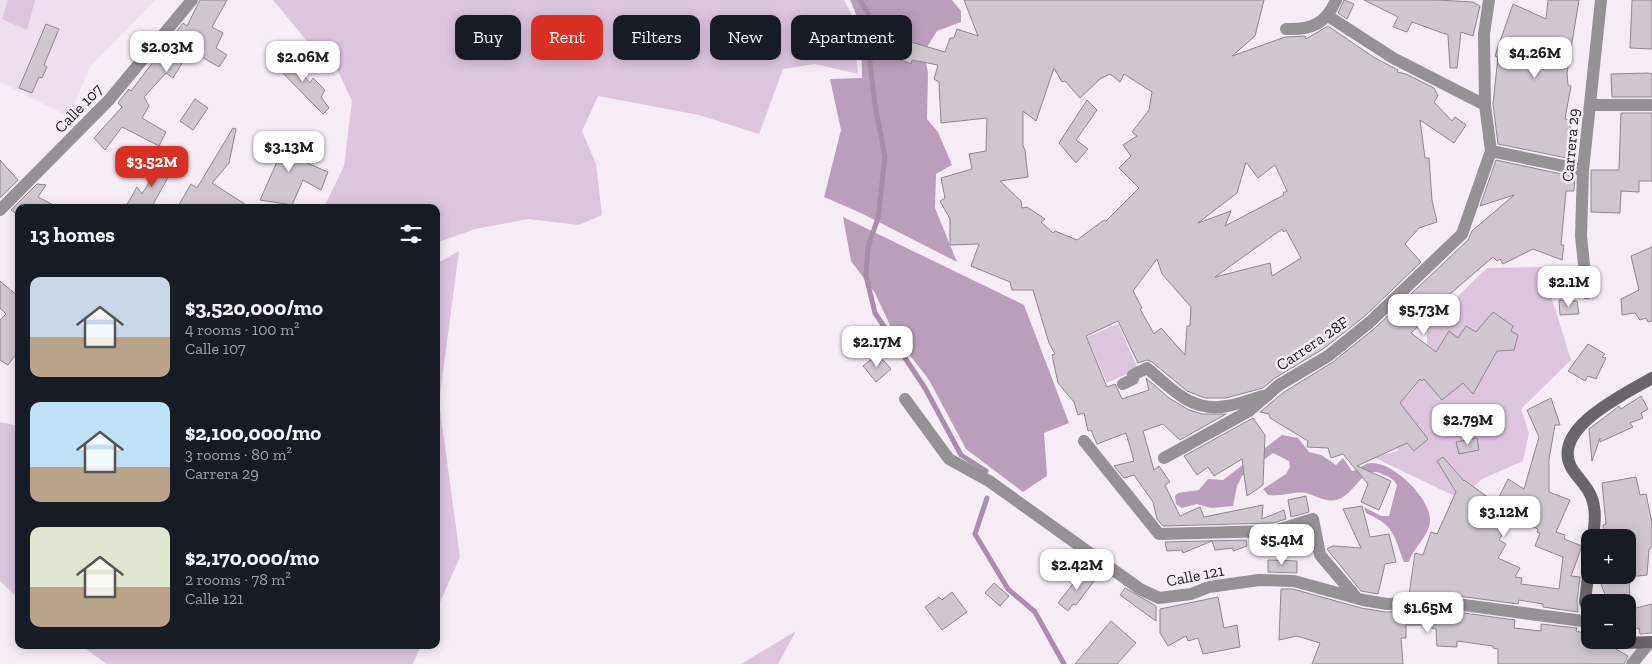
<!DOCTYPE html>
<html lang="en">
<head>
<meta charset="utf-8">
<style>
	:root { --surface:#171b24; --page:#242831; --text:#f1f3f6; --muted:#9ea1a6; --accent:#d93025 }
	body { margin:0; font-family:"Zilla Slab",serif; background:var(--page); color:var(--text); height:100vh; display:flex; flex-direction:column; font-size:19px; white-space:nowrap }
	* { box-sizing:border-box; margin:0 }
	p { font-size:16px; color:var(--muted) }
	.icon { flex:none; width:28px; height:28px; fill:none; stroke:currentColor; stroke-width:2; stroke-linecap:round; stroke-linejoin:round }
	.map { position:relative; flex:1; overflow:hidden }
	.details { position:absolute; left:15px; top:204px; width:425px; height:445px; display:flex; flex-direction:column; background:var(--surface); border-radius:10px; box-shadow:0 2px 12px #0003 }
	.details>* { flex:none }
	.banner { position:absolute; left:455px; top:15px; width:475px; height:45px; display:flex; gap:10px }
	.controls { position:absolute; left:1581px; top:529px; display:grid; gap:10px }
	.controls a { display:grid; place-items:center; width:55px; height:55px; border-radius:10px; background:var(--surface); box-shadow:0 2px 12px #0003; font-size:25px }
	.price { position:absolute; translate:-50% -42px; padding:0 11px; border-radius:10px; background:#fff; color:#222; font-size:16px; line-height:32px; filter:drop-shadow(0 1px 2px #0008) }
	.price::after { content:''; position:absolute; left:50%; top:30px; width:15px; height:11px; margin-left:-8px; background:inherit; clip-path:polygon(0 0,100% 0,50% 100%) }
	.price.current { background:var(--accent); color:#fff }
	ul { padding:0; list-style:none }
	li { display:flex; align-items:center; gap:15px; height:125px; padding:0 15px }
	li span { display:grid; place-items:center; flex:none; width:140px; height:100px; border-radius:10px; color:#555 }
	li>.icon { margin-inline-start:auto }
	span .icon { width:60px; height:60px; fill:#fffc; stroke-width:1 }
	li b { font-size:21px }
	h2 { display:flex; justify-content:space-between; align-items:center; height:60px; padding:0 15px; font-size:21px }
	.chip { padding:0 18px; border-radius:10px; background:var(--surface); box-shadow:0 2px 12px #0003; font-size:18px; line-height:45px }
	.chip.current { background:var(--accent); color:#fff }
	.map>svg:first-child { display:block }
	.built { fill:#eedfef }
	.green { fill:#dcc5dd }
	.forest { fill:#bb9ebc }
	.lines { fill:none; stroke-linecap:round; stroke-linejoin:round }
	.stream { stroke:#a98daa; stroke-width:5 }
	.building { fill:#cfc6cf; stroke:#8f8790; fill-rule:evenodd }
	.street { stroke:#959195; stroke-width:12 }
	.secondary { stroke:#6a656a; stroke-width:12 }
	.labels { text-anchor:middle; stroke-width:5; stroke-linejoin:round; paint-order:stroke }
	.street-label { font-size:16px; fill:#232023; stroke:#f6ecf6 }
</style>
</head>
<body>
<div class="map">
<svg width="1652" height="664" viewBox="0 0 1652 664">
	<rect width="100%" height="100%" fill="#f6ecf6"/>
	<path class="built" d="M0 0H155L90 67 69 117 0 82Z"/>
	<path class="green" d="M8 0H35L27 30 2 19Z
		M273 0H844L852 15 858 74 815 64 783 69 759 134 699 115 598 96 582 131 596 164 602 215 579 225 528 219 475 229 436 243V208L324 207 344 166 352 101 336 67 307 41Z
		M459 251 439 402 460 557 436 611V264Z
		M1542 267 1571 360 1521 409 1529 433 1523 461 1482 479 1461 499 1373 457 1398 451 1380 402 1427 350V327L1487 268Z
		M1118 324 1138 369 1107 383 1087 337Z
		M0 422 19 426V599L0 581Z
		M796 631 778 664H741Z
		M80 645H421L413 664H107Z"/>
	<path class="forest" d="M850 0H952L961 11V22L937 31 924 52 928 73 927 119 938 132 952 165 936 174 935 208 957 262 861 213 824 197 841 130 830 79 862 78C862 52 862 23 850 0Z
		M843 217 1024 305 1069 423 1044 433 1047 476 1023 492 966 449 929 380 895 336 875 293 851 261Z
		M1282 435 1298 438 1309 452 1321 455 1336 465 1343 458 1352 471C1359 469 1366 462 1373 463 1395 464 1430 498 1430 520 1430 535 1413 548 1409 562H1404C1393 534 1395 526 1366 513L1364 507 1381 516H1389L1397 485C1393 478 1389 477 1382 474 1362 464 1355 496 1336 500 1325 502 1317 496 1306 493 1295 491 1280 497 1268 495L1263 489 1286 474 1290 467 1289 461 1273 453 1242 476 1237 486 1233 506 1211 508 1197 504 1182 508 1176 504 1175 496 1178 493 1199 490 1208 479 1223 480Z"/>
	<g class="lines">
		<path class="stream" d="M860 0 869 15 874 34 869 54 875 105 885 157 878 218 868 247 866 276 875 313 925 388 961 455 986 471
			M987 498 975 534 1008 589 1035 612 1064 664"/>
	</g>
	<path class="building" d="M200 0H227L212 27 223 33 216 48 227 55 219 67 190 50 173 78 166 73 144 97 149 106 142 118 166 132 159 146 122 127 105 150 94 138 122 107 118 103 120 100 129 89 131 91 183 23 187 26Z
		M964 0H1264L1255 36 1232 56 1285 37 1305 36 1306 39 1328 26 1375 58 1398 70 1397 72 1406 74 1434 88 1438 96 1434 102 1452 121 1455 117 1466 125 1454 143 1420 120 1425 158H1429L1432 200 1437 222 1419 228 1405 244 1421 262 1365 316 1323 349 1275 378 1263 388 1226 398H1205L1187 391 1152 362 1147 360 1138 363 1118 321 1086 336 1107 387 1115 384 1122 399 1149 390 1146 378 1169 398 1189 410 1202 414H1226L1180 440 1163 424 1143 431 1154 470 1159 466 1170 482 1165 485 1180 516 1200 507 1204 517 1263 505 1262 519 1284 510 1286 519 1273 523 1163 526 1157 519 1153 502 1134 475 1124 478 1114 466 1134 461 1126 433 1097 444 1091 430 1088 431 1084 413 1078 415 1074 402 1058 383 1052 355 1055 354 1049 343 1033 290H1012L1010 282 971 266 979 244 950 245V219L940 201 945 198 941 178 972 169 969 154 986 151 987 118 941 123 939 82 934 79 938 65 912 60 911 64 897 58 904 40 945 52 950 38H954L957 29 978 36ZM1054 68 1062 82 1065 81 1080 98 1100 79 1110 74 1120 82 1124 74 1152 92 1149 110 1132 132 1137 136 1123 145 1131 156 1119 168 1139 188 1106 221 1104 220 1077 240 1055 231 1053 233 1041 222 1045 219 1027 207 1022 208 1021 201 1000 181 1028 177 1025 150 1023 146V111L1036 121ZM1246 162 1258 178 1275 165 1287 191 1283 193 1284 195 1225 226 1231 211 1198 223 1237 193ZM1282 229 1284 232 1286 230 1301 258 1272 276 1270 263 1215 277ZM1157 259 1162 274 1191 307 1190 326H1187L1185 355 1161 328 1154 334 1140 309 1142 308 1133 291Z
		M1344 0 1354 4 1347 19 1338 13Z
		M1364 0H1437L1473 2 1480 6 1473 36 1461 32 1457 68H1450L1448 35 1412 22 1407 32 1393 27 1398 17Z
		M1548 0H1579L1567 73 1568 85 1571 86 1565 119 1571 120 1567 158 1498 144 1493 104 1498 57 1495 56 1513 4 1546 19Z
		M1632 0H1652V49L1630 48Z
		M46 24 59 29 44 65 47 67 42 78 39 77 32 93 19 88Z
		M282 56 289 58 310 83 313 78 325 90 321 97 329 108 323 114 275 65Z
		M1648 73 1652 74V97H1612L1611 74Z
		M195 99 208 108 193 130 180 121Z
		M1087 100 1097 110 1076 140 1088 149 1076 163 1059 143Z
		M1621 113H1652V181H1639V192L1621 191 1620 213 1591 212V170H1619Z
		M233 128 236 129 229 163 212 183 251 208H177L191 184 197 188Z
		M268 136 283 142 282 146 310 156 307 163 328 172 321 190 303 180 292 205 260 200 277 162 260 152Z
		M164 158 175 165 151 208H125L137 187 142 194Z
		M0 160 18 180 0 198Z
		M1496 160 1575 177 1574 191H1566L1561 245H1564L1562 260 1533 249 1503 264 1500 259 1497 261 1493 257 1437 305 1439 307 1411 333 1436 352 1449 331 1458 338 1466 326 1476 332 1493 312 1513 326 1511 331 1518 335 1514 350 1497 351 1473 394 1463 383 1442 400 1424 379 1422 381 1420 379 1400 403 1428 439 1414 451 1407 443 1357 466 1391 481 1379 510 1361 502 1368 484 1343 454 1331 458 1328 448 1307 447 1308 441 1270 418 1269 414 1260 412 1284 392 1333 362 1375 328 1468 240 1472 231 1514 195 1480 206Z
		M37 184 46 185 38 197 59 208H19L18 215 11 210Z
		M1652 247V321L1648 322 1646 318 1640 320 1635 313 1622 315 1621 299 1639 290 1631 256Z
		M0 281 19 297V350L8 365 0 360V320L6 314 0 308Z
		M1559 300 1577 301 1579 314 1560 315Z
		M1588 344 1605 354 1602 357 1606 358 1596 379 1588 376 1585 381 1568 371Z
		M878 354 891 369 876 382 863 366Z
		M1641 396 1648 409 1641 413 1643 418 1630 423 1633 427 1600 442V438L1592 461 1589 429 1614 410 1619 406 1621 409Z
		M1551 398 1560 425H1555L1549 459V492L1570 500 1556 532 1565 535 1564 539 1582 546 1571 576 1580 577 1577 601 1578 612 1543 607V604L1519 600 1518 604 1443 594 1409 595 1415 553 1423 555 1431 532 1437 534 1456 492 1437 461 1443 457 1464 481V480L1496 503 1508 479 1524 489 1539 437 1527 410ZM1512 518 1538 529 1537 532 1540 533 1535 546 1563 557 1559 589 1521 584 1522 578 1515 577 1520 568 1498 558 1506 544 1499 540Z
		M1253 418 1265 435 1263 485 1247 496 1242 459 1214 476 1208 467 1197 475 1184 456Z
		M1477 438 1479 450 1459 454 1456 442Z
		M1636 477 1640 495 1646 494 1652 522V546L1649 550 1647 575 1629 577 1630 602H1608L1599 579 1605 580V575H1628V537L1604 538 1603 525 1606 524 1602 483Z
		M1306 496 1309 512 1291 517 1288 500Z
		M1362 506 1370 537 1389 534 1396 562 1385 564 1378 594 1361 591 1327 549 1333 546 1361 548 1343 509Z
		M1246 540 1247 546 1233 551V548L1215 550 1212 541 1183 553 1182 550 1167 551 1165 542Z
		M1268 560 1297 561V573L1268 572Z
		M1083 571 1095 580 1076 605 1073 604 1068 611 1058 603Z
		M994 583 1009 596 1000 606 985 593Z
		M1125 588 1156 606V621L1120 595Z
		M1281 589H1293L1361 608 1386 612 1442 610 1515 620 1514 628 1541 631V624L1577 628 1576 631 1590 635V640H1593V642L1609 645 1628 656 1624 664H1498V649L1493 648V646L1457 641V647L1437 646 1436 629 1422 625H1406V638H1401L1403 664H1312L1320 643 1297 636 1279 640Z
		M952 592 967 612 942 630 925 607 939 597 942 600Z
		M1218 597 1224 628 1237 625 1240 647 1203 654 1198 638 1188 641 1186 636 1168 646 1160 633V609Z
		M1652 604V633L1640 634 1639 628 1628 630V610Z
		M1111 621 1136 643 1117 664H1075Z"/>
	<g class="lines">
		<path class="street" d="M1328 16 1393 58 1485 105
			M1286 29C1311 30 1326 24 1336 0
			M1590 105H1652
			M1491 151 1583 170
			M0 210 109 100 192 0
			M1587 293 1581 236 1583 170 1601 0
			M1123 384 1133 379V375L1147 368C1172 389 1192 413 1227 406 1241 404 1253 398 1268 395
			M905 399 949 459 989 481 1140 589 1159 598 1191 594 1209 587 1259 580 1294 581 1363 600 1387 604 1442 602 1590 622
			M1084 441 1159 534 1274 531 1313 519 1320 555 1355 596
			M1164 458 1249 411 1279 385 1328 356 1370 322 1462 234 1491 151 1485 105 1484 34 1489 0
			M1632 664 1650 642"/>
		<path class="secondary" d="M1593 538C1595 522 1597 506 1589 492 1584 483 1576 476 1571 467 1551 428 1625 394 1652 378
			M1590 559 1585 602 1590 617
			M1615 640 1624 643 1652 642"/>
	</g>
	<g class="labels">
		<g class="street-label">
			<text transform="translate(78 108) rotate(-46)" y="6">Calle 107</text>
			<text transform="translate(1570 145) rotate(-85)" y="6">Carrera 29</text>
			<text transform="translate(1312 343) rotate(-34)" y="6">Carrera 28F</text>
			<text transform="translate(1195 575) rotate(-11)" y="6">Calle 121</text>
		</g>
	</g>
</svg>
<div class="controls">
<a>+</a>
<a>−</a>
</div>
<b class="price" style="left:167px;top:73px">$2.03M</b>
<b class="price" style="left:1535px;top:79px">$4.26M</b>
<b class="price" style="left:303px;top:83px">$2.06M</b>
<b class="price" style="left:289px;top:173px">$3.13M</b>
<b class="price current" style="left:152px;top:188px">$3.52M</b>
<b class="price" style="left:1569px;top:308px">$2.1M</b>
<b class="price" style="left:1424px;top:336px">$5.73M</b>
<b class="price" style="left:877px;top:368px">$2.17M</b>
<b class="price" style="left:1468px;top:446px">$2.79M</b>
<b class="price" style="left:1504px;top:538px">$3.12M</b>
<b class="price" style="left:1282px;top:566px">$5.4M</b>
<b class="price" style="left:1077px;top:591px">$2.42M</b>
<b class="price" style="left:1428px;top:634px">$1.65M</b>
<div class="banner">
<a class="chip">Buy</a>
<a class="chip current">Rent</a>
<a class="chip">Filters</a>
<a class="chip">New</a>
<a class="chip">Apartment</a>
</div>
<section class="details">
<h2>13 homes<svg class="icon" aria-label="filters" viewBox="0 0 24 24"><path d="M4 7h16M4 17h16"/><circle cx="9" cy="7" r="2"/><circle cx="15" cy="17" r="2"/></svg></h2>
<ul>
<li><span style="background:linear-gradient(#c9d6e8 60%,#b9a48a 0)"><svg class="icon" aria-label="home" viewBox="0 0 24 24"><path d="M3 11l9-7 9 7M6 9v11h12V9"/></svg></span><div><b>$3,520,000/mo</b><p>4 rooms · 100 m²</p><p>Calle 107</p></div></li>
<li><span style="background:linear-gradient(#bfe0f5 65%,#b9a48a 0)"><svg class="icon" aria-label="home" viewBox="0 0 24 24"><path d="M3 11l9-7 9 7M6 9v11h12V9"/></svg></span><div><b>$2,100,000/mo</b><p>3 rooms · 80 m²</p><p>Carrera 29</p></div></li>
<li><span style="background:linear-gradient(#dfe7d0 60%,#b9a48a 0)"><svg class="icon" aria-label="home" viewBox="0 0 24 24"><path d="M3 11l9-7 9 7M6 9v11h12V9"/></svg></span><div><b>$2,170,000/mo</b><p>2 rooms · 78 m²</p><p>Calle 121</p></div></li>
</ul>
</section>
</div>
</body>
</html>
